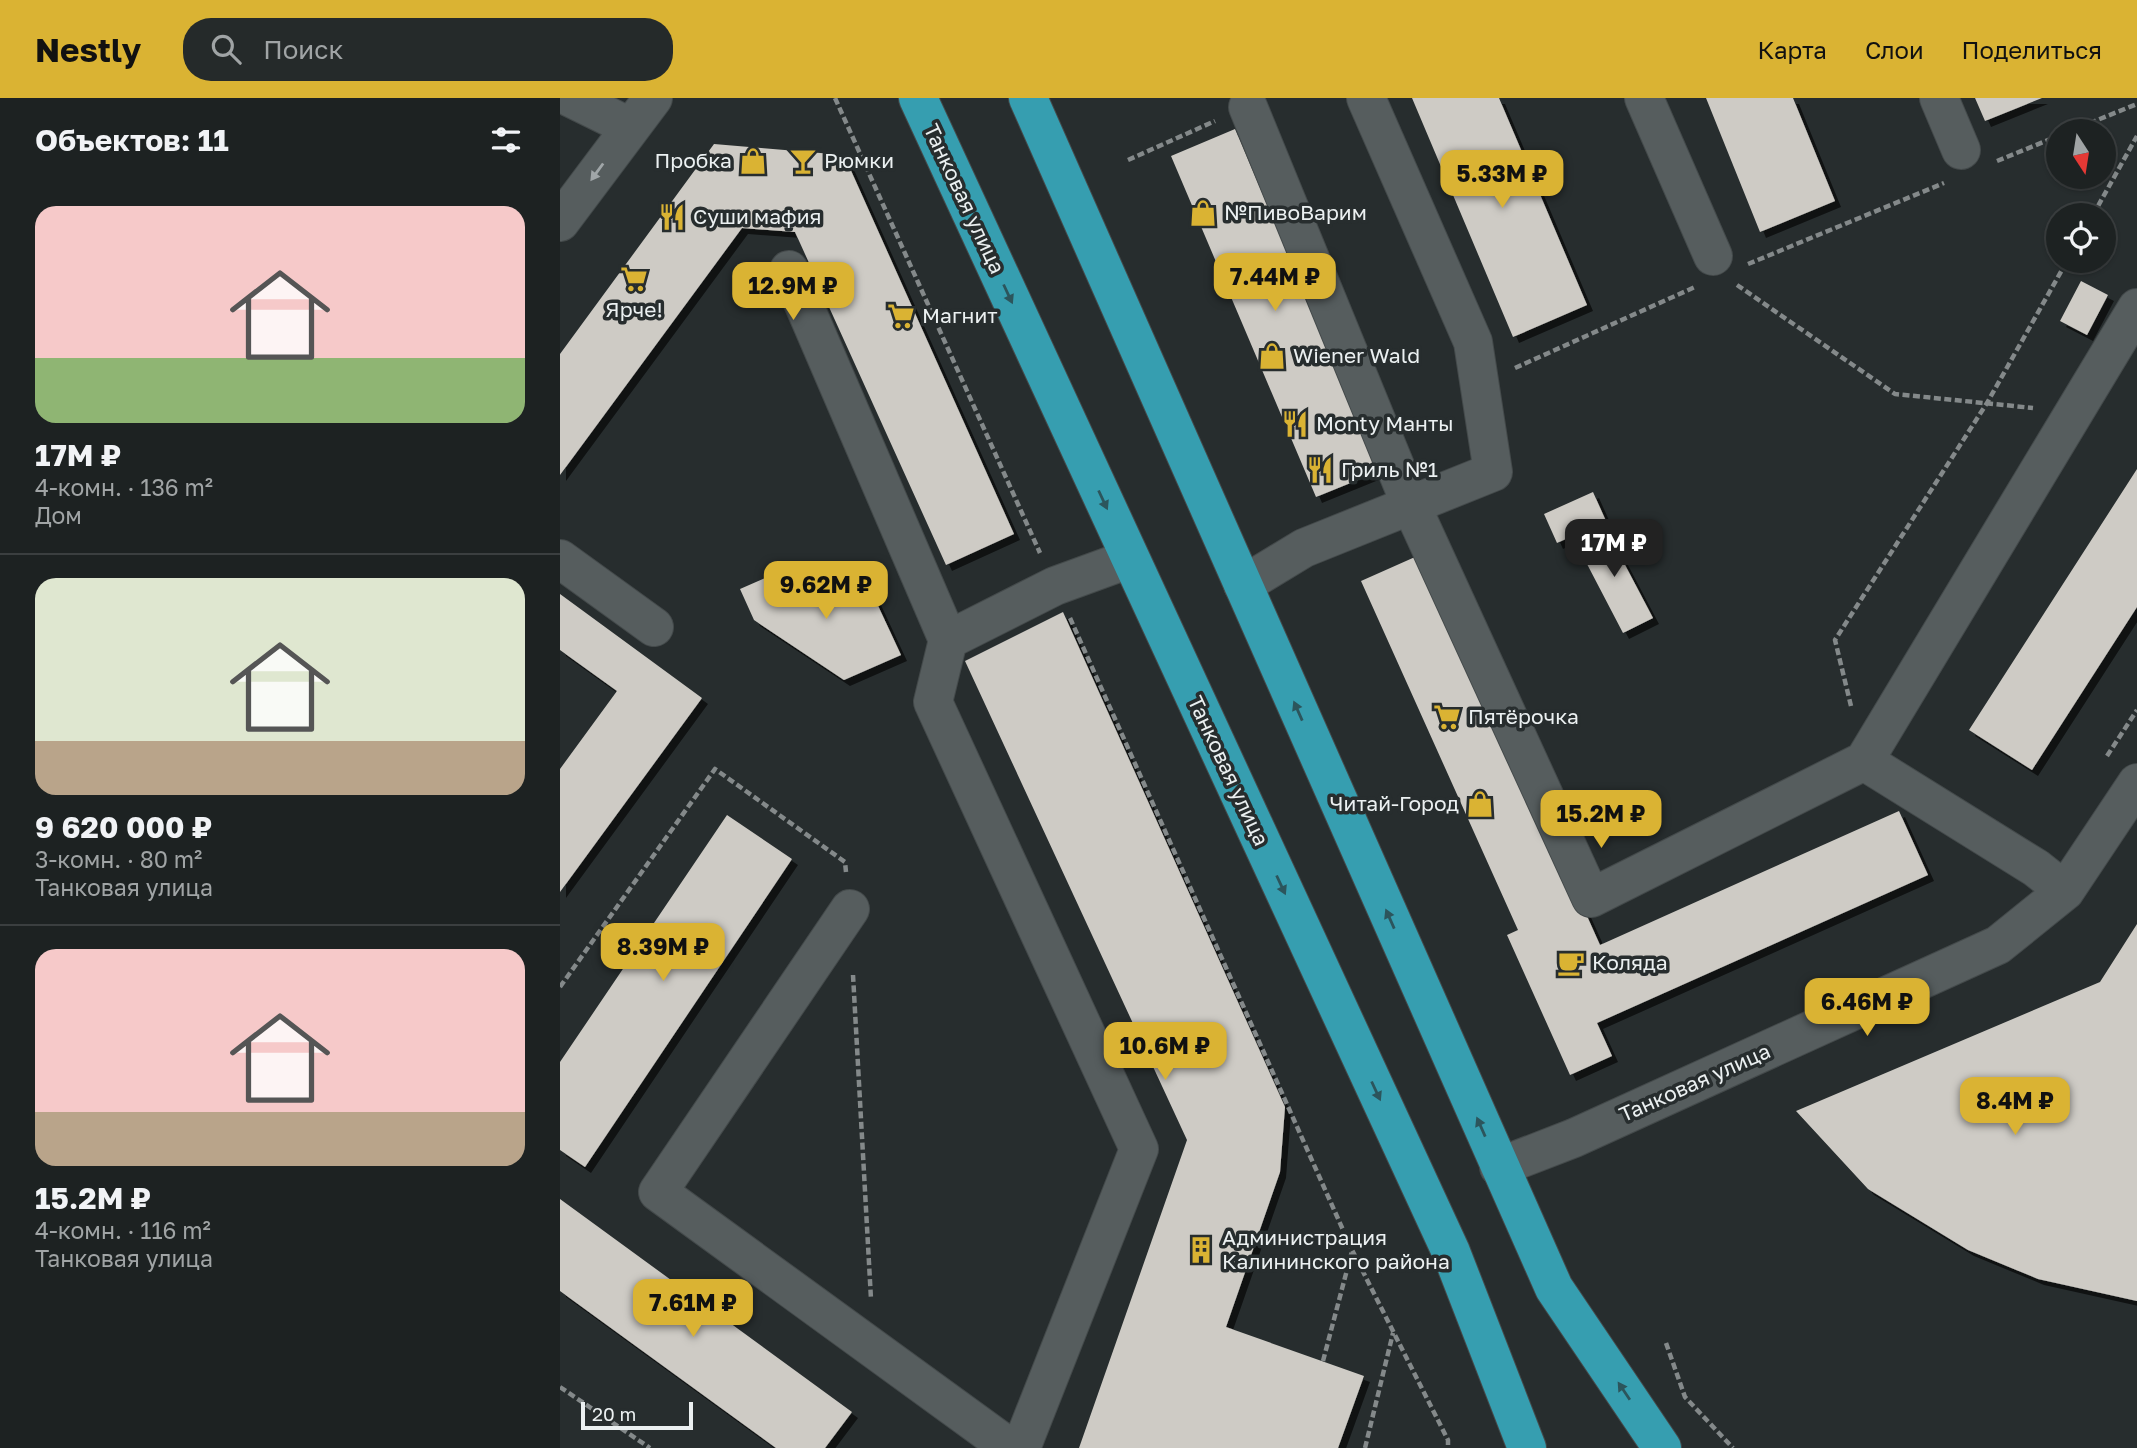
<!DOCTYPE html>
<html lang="ru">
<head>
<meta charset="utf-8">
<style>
	:root { --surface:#1d2222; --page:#252a2a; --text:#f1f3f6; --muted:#a0a4a5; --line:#3b3f40; --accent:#dab333 }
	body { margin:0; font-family:"Golos Text",sans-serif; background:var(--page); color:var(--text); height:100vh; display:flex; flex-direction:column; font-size:26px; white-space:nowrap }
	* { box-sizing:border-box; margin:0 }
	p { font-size:23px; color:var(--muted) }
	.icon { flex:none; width:38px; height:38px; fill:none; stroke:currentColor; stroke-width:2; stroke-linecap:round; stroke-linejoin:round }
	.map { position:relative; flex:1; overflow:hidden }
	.sheet { display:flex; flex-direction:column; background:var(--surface); width:560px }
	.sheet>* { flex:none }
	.needle { width:46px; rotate:168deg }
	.controls { position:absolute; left:1486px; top:21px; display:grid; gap:14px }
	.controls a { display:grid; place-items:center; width:70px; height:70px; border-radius:50%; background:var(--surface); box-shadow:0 2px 5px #0004,0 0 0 2px var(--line); font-size:35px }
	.scale { position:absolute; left:21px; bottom:18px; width:112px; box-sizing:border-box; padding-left:7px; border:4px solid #ebf0f1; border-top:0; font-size:19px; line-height:24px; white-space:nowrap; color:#ebf0f1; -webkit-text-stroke:5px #272d2e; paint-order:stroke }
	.price { position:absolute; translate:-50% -60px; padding:0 16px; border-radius:14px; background:var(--accent); color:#111; font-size:23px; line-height:46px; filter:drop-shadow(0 2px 4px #0008) }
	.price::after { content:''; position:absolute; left:50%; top:42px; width:21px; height:16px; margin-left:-10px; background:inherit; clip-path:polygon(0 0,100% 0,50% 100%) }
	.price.on { background:#222; color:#fff }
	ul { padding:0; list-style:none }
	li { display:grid; align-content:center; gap:14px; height:371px; padding:0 35px }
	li+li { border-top:2px solid var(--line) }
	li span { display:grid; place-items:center; height:217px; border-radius:21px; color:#555 }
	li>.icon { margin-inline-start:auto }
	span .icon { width:126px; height:126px; fill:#fffc; stroke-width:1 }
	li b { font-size:30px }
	h2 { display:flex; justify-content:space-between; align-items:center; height:84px; padding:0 35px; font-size:30px }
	header { display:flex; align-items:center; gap:42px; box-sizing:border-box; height:98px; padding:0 35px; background:var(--accent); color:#111 }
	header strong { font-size:33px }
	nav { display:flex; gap:38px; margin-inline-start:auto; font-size:24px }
	.search { width:490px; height:63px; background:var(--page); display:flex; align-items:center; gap:18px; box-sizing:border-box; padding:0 24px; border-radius:28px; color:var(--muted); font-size:26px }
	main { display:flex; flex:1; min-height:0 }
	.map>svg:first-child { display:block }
	.building { fill:#cecbc5; filter:url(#shadow) }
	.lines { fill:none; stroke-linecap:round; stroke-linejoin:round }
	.minor-casing { stroke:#444a4b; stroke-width:40 }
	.highway-casing { stroke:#444a4b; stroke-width:40 }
	.path { stroke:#84898a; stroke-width:4.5; stroke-dasharray:7 3.5; stroke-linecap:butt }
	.minor { stroke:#565d5e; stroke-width:38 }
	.highway { stroke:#369eb0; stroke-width:38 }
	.oneway { fill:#a0a6a8 }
	.oneway2 { fill:#2c555c }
	.labels { text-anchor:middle; stroke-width:7; stroke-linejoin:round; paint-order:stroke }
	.poi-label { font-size:21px; fill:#ebf0f1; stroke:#272d2e; text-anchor:start }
	.street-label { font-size:21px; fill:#ebf0f1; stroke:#272d2e }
</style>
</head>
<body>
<header>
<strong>Nestly</strong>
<div class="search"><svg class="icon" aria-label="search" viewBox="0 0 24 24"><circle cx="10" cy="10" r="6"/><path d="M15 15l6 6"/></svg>Поиск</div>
<nav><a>Карта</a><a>Слои</a><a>Поделиться</a></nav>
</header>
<main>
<section class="sheet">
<h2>Объектов: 11<svg class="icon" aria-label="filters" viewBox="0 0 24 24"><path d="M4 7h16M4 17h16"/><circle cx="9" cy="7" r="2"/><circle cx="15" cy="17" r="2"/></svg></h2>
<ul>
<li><span style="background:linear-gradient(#f6c9c9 70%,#8fb573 0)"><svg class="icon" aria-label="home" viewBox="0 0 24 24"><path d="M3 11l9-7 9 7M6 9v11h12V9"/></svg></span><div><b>17M ₽</b><p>4-комн. · 136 m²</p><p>Дом</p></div></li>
<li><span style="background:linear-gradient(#dfe7d0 75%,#b9a48a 0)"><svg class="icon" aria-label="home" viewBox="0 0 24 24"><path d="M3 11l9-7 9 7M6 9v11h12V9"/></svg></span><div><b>9 620 000 ₽</b><p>3-комн. · 80 m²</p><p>Танковая улица</p></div></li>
<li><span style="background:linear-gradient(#f6c9c9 75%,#b9a48a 0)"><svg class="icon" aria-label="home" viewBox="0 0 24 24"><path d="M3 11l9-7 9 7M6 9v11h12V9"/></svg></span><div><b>15.2M ₽</b><p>4-комн. · 116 m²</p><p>Танковая улица</p></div></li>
</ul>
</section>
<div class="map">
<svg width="1577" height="1350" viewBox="0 0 1577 1350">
	<defs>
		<filter id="shadow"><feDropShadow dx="6" dy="6" stdDeviation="0" flood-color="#0009"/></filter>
	</defs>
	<rect width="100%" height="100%" fill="#272d2e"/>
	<path class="building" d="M852 0H939L1027 207 953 239Z
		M1146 0H1233L1275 103 1200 134Z
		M1415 0H1482L1425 23Z
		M675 31 820 373 756 399 611 58Z
		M154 46 284 57 454 436 386 467 235 134 182 130 0 377V256Z
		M1521 183 1548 197 1527 237 1500 223Z
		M1577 371V509L1472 672 1409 632Z
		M1033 394 1046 423 997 445 984 416Z
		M1044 427 1093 520 1063 535 1015 443Z
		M864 455 1040 847 1339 713 1368 777 1037 925 1052 958 1010 977 947 837 958 832 801 483Z
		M300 469 341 557 284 582 194 522 180 491 221 473 234 499Z
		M0 496 142 600 0 794V671L57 593 0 552Z
		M503 514 725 1009 720 1074 666 1229 804 1278 778 1350H519L627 1042 405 563Z
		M167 717 232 761 25 1069 0 1052V964Z
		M1577 826V1203L1478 1181 1408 1152 1308 1091 1236 1013 1540 884Z
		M0 1101 292 1314 265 1350H216L0 1193Z"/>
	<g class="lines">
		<defs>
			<path id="minor" d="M11 0 70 29
				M1084 0 1153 158
				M1379 0 1401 52
				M688 9 851 407 1031 800 1304 663 1577 210
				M0 124 93 0
				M229 172 388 542 495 488 569 461
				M0 461 94 529
				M683 487 744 450 933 374 913 244 806 0
				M388 542 373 604 579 1051 461 1350
				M1304 663 1476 770 1505 793
				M290 811 98 1094 450 1350
				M939 1069 1014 1040 1438 847 1505 793 1577 685"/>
			<path id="highway" d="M358 0 891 1154 967 1350
				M468 0 994 1190 1102 1350"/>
		</defs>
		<use href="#minor" class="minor-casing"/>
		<use href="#highway" class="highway-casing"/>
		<path class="path" d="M275 0 480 455
			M1510 33 1577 6
			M568 62 655 23
			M1437 63 1498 38
			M1533 117 1577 38
			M1188 166 1384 85
			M1177 187 1335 296 1473 310
			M955 270 1135 189
			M510 520 792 1152 888 1342V1350
			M1291 608 1275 542 1427 305 1507 163
			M1547 658 1577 612
			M293 877 311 1201
			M0 889 155 671 285 764 286 774
			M1106 1245 1125 1299 1173 1350
			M763 1263 792 1153
			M0 1289 90 1350
			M805 1350 833 1235"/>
		<use href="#minor" class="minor"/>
		<use href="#highway" class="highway"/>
	</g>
	<defs><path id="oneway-solid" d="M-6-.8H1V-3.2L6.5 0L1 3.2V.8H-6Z" transform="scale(1.75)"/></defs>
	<use class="oneway" href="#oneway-solid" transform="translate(37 74) rotate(126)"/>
	<g class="oneway2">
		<use href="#oneway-solid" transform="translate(448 196) rotate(65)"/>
		<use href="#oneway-solid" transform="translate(543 402) rotate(65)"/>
		<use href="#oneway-solid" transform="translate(738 613) rotate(-114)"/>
		<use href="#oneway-solid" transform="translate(721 787) rotate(65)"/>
		<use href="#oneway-solid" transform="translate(830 821) rotate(-114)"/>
		<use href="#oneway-solid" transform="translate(816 993) rotate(65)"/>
		<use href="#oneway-solid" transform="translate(921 1029) rotate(-114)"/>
		<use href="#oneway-solid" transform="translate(1064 1293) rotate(-124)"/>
	</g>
	<defs>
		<symbol id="shop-bare" viewBox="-9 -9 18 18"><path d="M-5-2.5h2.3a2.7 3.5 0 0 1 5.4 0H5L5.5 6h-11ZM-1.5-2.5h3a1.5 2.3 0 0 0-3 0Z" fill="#dab333" stroke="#272d2e" stroke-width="2.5" paint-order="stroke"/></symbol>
		<symbol id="bar-bare" viewBox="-9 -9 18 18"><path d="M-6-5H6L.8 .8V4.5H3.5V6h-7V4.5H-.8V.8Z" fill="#dab333" stroke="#272d2e" stroke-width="2.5" paint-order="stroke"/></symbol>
		<symbol id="restaurant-bare" viewBox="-9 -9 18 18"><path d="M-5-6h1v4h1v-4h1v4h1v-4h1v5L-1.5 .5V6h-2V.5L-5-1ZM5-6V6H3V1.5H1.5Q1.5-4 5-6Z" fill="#dab333" stroke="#272d2e" stroke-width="2.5" paint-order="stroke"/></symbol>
		<symbol id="supermarket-bare" viewBox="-9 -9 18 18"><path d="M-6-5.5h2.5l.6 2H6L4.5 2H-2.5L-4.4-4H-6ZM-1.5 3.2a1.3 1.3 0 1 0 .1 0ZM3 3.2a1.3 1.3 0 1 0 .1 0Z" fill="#dab333" stroke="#272d2e" stroke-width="2.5" paint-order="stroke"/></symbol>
		<symbol id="cafe-bare" viewBox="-9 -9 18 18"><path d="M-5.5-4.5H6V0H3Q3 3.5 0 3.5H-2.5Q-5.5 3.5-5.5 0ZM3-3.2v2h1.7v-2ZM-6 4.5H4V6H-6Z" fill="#dab333" stroke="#272d2e" stroke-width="2.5" paint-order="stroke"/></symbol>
		<symbol id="building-bare" viewBox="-9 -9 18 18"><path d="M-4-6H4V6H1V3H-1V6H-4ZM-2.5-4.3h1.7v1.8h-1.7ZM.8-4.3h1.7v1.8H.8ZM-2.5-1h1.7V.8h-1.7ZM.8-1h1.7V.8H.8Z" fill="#dab333" stroke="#272d2e" stroke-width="2.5" paint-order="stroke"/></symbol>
	</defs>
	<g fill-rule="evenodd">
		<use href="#shop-bare" x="174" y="44" width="38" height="38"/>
		<use href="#bar-bare" x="224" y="44" width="38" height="38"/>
		<use href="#shop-bare" x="624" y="96" width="38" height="38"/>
		<use href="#restaurant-bare" x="93" y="100" width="38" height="38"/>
		<use href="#supermarket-bare" x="55" y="162" width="38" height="38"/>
		<use href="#supermarket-bare" x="322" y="199" width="38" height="38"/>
		<use href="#shop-bare" x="693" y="239" width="38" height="38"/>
		<use href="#restaurant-bare" x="716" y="307" width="38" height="38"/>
		<use href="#restaurant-bare" x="741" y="353" width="38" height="38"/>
		<use href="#supermarket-bare" x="868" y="600" width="38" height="38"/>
		<use href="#shop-bare" x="901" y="687" width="38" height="38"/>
		<use href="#cafe-bare" x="992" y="846" width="38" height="38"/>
		<use href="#building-bare" x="622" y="1133" width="38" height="38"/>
	</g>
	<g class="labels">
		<g class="poi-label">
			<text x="172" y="70" text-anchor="end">Пробка</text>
			<text x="264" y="70">Рюмки</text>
			<text x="664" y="122">№ПивоВарим</text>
			<text x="133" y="126">Суши мафия</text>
			<text x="74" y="219" text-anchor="middle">Ярче!</text>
			<text x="362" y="225">Магнит</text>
			<text x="733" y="265">Wiener Wald</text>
			<text x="756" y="333">Monty Манты</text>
			<text x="781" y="379">Гриль №1</text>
			<text x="908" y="626">Пятёрочка</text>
			<text x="899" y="713" text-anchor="end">Читай-Город</text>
			<text x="1032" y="872">Коляда</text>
			<text x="662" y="1147">Администрация<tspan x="662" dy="24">Калининского района</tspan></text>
		</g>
		<g class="street-label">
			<text transform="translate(404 101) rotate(65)" y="7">Танковая улица</text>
			<text transform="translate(668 673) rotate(65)" y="7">Танковая улица</text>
			<text transform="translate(1135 985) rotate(-24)" y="7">Танковая улица</text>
		</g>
	</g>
</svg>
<div class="controls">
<a><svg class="needle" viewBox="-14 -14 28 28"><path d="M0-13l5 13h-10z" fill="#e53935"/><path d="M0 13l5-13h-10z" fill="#a0a4a5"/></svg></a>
<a><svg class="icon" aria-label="locate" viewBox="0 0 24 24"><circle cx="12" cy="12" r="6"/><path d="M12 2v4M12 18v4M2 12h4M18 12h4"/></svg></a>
</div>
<div class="scale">20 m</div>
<b class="price" style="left:942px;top:112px">5.33M ₽</b>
<b class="price" style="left:715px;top:215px">7.44M ₽</b>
<b class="price" style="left:233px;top:224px">12.9M ₽</b>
<b class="price on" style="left:1054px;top:481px">17M ₽</b>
<b class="price" style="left:266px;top:523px">9.62M ₽</b>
<b class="price" style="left:1041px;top:752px">15.2M ₽</b>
<b class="price" style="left:103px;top:885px">8.39M ₽</b>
<b class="price" style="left:1307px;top:940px">6.46M ₽</b>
<b class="price" style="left:605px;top:984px">10.6M ₽</b>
<b class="price" style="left:1455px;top:1039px">8.4M ₽</b>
<b class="price" style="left:133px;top:1241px">7.61M ₽</b>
</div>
</main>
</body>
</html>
